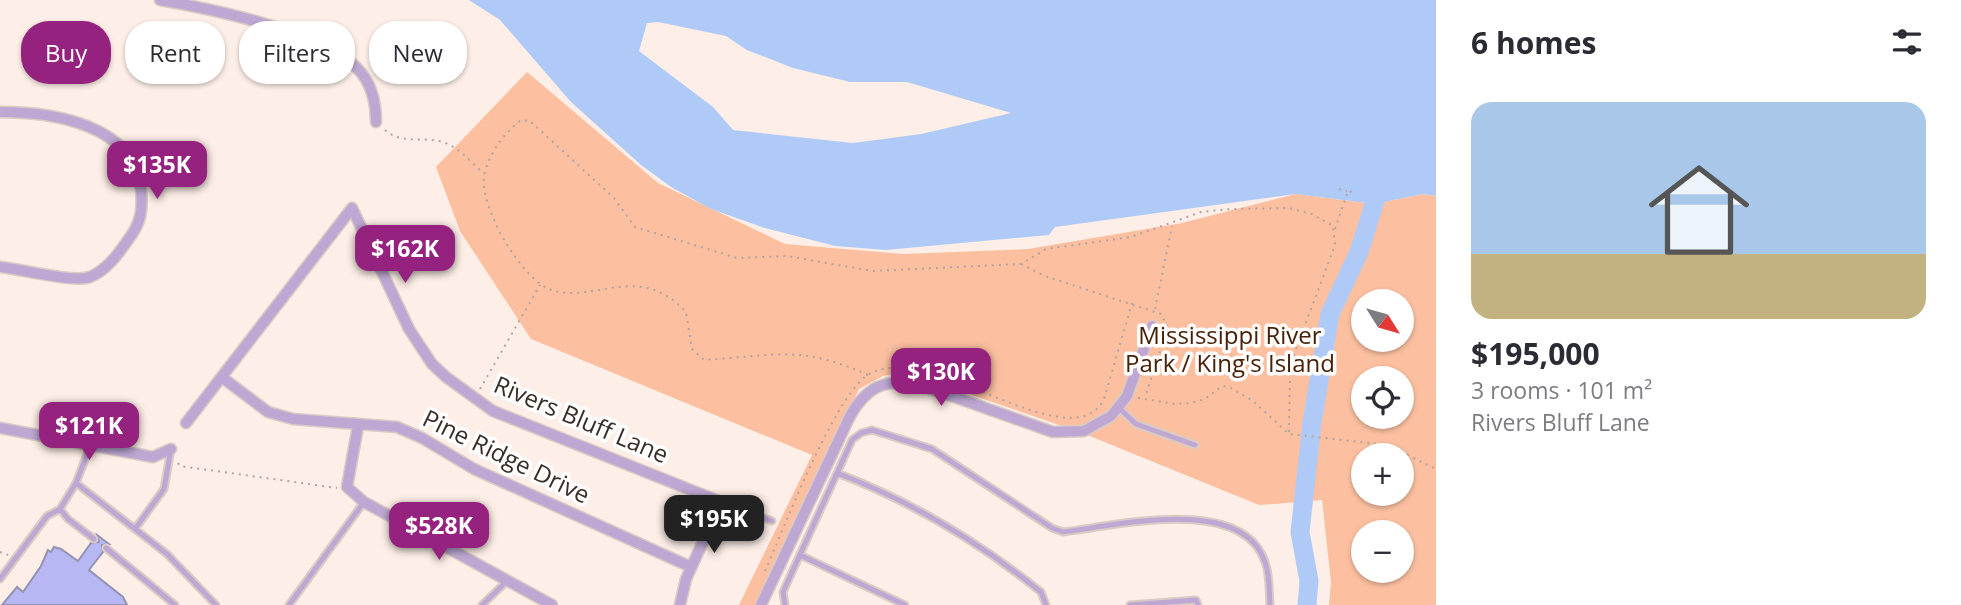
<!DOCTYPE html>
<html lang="en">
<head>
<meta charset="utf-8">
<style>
	:root { --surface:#fff; --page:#f2f2f3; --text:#2b2b33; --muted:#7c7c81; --accent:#96227f }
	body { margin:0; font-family:"Open Sans",sans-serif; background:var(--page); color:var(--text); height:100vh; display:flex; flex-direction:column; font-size:26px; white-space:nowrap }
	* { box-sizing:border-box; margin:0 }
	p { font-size:23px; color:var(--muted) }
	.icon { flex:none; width:38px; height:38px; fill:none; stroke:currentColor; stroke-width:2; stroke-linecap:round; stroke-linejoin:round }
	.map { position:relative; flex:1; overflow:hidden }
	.side { display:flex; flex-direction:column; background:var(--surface); width:525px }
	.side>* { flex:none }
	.top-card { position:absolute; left:21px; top:21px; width:665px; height:63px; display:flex; gap:14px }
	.needle { width:46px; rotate:127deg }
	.fabs { position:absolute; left:1351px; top:289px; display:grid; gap:14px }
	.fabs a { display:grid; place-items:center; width:63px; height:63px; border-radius:50%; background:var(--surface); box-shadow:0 2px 5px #0004; font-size:35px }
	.price { position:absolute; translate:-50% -60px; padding:0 16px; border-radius:14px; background:var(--accent); color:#fff; font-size:23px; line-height:46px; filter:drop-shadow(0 2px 4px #0008) }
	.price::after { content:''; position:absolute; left:50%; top:42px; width:21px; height:16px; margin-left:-10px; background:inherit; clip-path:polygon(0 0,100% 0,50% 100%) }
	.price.active { background:#222; color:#fff }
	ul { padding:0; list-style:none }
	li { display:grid; align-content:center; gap:14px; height:371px; padding:0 35px }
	li span { display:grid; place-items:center; height:217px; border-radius:21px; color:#555 }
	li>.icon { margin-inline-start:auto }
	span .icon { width:126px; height:126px; fill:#fffc; stroke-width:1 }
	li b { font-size:30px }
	h2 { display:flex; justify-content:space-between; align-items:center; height:84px; padding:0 35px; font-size:30px }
	.tag { padding:0 24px; border-radius:28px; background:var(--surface); box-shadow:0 2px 5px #0004; font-size:24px; line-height:63px }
	.tag.active { background:var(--accent); color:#fff }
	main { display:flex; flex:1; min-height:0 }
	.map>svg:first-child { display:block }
	.green { fill:#fcc0a0; fill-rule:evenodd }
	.water { fill:#b0caf7; fill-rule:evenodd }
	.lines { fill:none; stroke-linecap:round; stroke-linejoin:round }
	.river { stroke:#b0caf7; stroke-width:19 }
	.building { fill:#b7b7f4; stroke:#9393b2; stroke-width:2 }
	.lane-casing { stroke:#dacbc4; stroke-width:9 }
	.street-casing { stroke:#dacbc4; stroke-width:13 }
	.path { stroke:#b2a49d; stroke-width:2; stroke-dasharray:2 5; stroke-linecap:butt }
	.lane { stroke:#bea8d3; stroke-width:5 }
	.street { stroke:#bea8d3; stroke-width:10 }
	.labels { text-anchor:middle; stroke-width:7; stroke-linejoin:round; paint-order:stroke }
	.park-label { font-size:24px; fill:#482107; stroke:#fff }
	.street-label { font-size:24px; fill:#3a2d26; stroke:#fff }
</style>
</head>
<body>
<main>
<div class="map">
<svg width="1436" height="605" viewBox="0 0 1436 605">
	<rect width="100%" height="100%" fill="#fdeee7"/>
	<path class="green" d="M527 72 658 183 785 244 903 254 1028 249 1182 223 1296 194 1374 204 1423 194 1436 196V605H1329L1331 582 1322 500 1259 505 1080 432 904 372 883 376 859 389 756 605H739L812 455 531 339 460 231 436 167ZM1363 301H1402V340H1363ZM1363 378H1402V416H1363ZM1363 455H1402V494H1363ZM1363 532H1402V570H1363Z"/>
	<path class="water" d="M469 0H1436V196L1423 194 1374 204 1296 194 1055 227 1049 235 886 250 835 246 765 228 711 209 671 187 641 165 571 102 500 20ZM658 22 726 36 747 50 793 68 850 82H907L1011 113 921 134 853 143 733 130 713 107 639 51 647 23Z"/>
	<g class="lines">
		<path class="river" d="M1307 605 1309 581 1300 532 1312 423 1330 314 1359 252 1381 182"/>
	</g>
	<path class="building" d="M97 535 109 544 102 545 103 552 89 570 123 597 127 605H2L17 587 23 592 41 566 48 550 51 552 54 547 61 549 78 561 91 543 99 542Z"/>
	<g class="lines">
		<defs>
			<path id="lane" d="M1119 408 1136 424 1195 445
				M837 473C913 502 979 542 1041 592L1046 605
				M76 483 90 447
				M721 502 772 521
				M135 529 164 489 171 449
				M94 539 68 519 60 509 76 483 167 554 216 605
				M106 548 175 605
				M800 555 905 605
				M0 579 47 516 60 509
				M289 605 364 502
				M482 605 506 582
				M785 605 783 592 852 440 861 433 872 430 932 449 1052 528 1063 532C1115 526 1242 494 1265 562 1270 575 1269 592 1270 605
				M1130 605 1196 600 1198 605"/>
			<path id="street" d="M160 0C212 9 319 31 357 68 371 82 376 102 376 122
				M0 112C54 112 135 125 141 190 143 210 141 223 128 240 118 254 107 270 90 277 73 283 21 269 0 267
				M223 378 268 412 293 419 397 427 422 438 474 469 691 567
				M186 423 352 208 409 329 432 364 446 377 493 411 721 502 686 579 680 605
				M358 426 347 487 364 502 552 605
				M0 428 153 457 171 449
				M761 605 850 416C866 388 883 379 915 383L1053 432 1084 431 1111 416 1127 396 1152 326"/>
		</defs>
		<use href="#lane" class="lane-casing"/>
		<use href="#street" class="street-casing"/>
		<path class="path" d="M385 130C401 144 419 137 439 141 457 145 470 161 484 174
			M1339 189 1347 191
			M1335 229 1348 191 1356 193
			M1021 264 1045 276 1161 314 1168 328 1145 397
			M1155 309 1172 226
			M868 375C799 344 775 356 704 360L692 349 686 312C638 260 592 306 549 289 520 277 476 202 485 172 491 150 504 134 521 120L530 121 614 198 635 227 737 258 787 256 872 271 1021 264 1046 249 1131 237 1201 212 1231 209 1289 208 1312 214 1333 226 1335 245 1290 365 1289 434
			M480 389 540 285
			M1138 398 1175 404 1191 403 1205 399 1222 386 1229 387 1253 401 1289 434 1387 445 1436 469
			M178 463 180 466 337 488
			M0 552 8 555
			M765 571C784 528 832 403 865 377 921 333 1071 465 1104 399L1132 303"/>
		<use href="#lane" class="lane"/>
		<use href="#street" class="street"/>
	</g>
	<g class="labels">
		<g class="park-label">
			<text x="1230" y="344">Mississippi River<tspan x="1230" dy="28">Park / King's Island</tspan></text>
		</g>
		<g class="street-label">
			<text transform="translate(581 420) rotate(23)" y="8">Rivers Bluff Lane</text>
			<text transform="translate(506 457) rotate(26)" y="8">Pine Ridge Drive</text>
		</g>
	</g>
</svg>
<div class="fabs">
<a><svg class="needle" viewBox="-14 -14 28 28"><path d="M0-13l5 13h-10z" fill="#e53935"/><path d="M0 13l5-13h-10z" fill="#7c7c81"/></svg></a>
<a><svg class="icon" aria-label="locate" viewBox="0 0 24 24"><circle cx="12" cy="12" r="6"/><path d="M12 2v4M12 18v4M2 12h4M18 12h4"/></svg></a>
<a>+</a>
<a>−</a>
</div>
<b class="price" style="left:157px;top:201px">$135K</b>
<b class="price" style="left:405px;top:285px">$162K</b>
<b class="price" style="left:941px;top:408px">$130K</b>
<b class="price" style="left:89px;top:462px">$121K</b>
<b class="price active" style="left:714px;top:555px">$195K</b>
<b class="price" style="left:439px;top:562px">$528K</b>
<div class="top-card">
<a class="tag active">Buy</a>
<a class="tag">Rent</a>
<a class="tag">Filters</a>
<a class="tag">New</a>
</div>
</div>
<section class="side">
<h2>6 homes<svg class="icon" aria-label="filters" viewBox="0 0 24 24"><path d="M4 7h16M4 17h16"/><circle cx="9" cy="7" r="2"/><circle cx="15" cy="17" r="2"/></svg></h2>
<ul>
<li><span style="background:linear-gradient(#a9c7e8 70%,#c2b280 0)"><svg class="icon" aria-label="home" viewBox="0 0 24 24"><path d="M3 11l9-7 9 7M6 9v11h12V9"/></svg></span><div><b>$195,000</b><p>3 rooms · 101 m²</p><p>Rivers Bluff Lane</p></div></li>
</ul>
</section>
</main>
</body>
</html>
